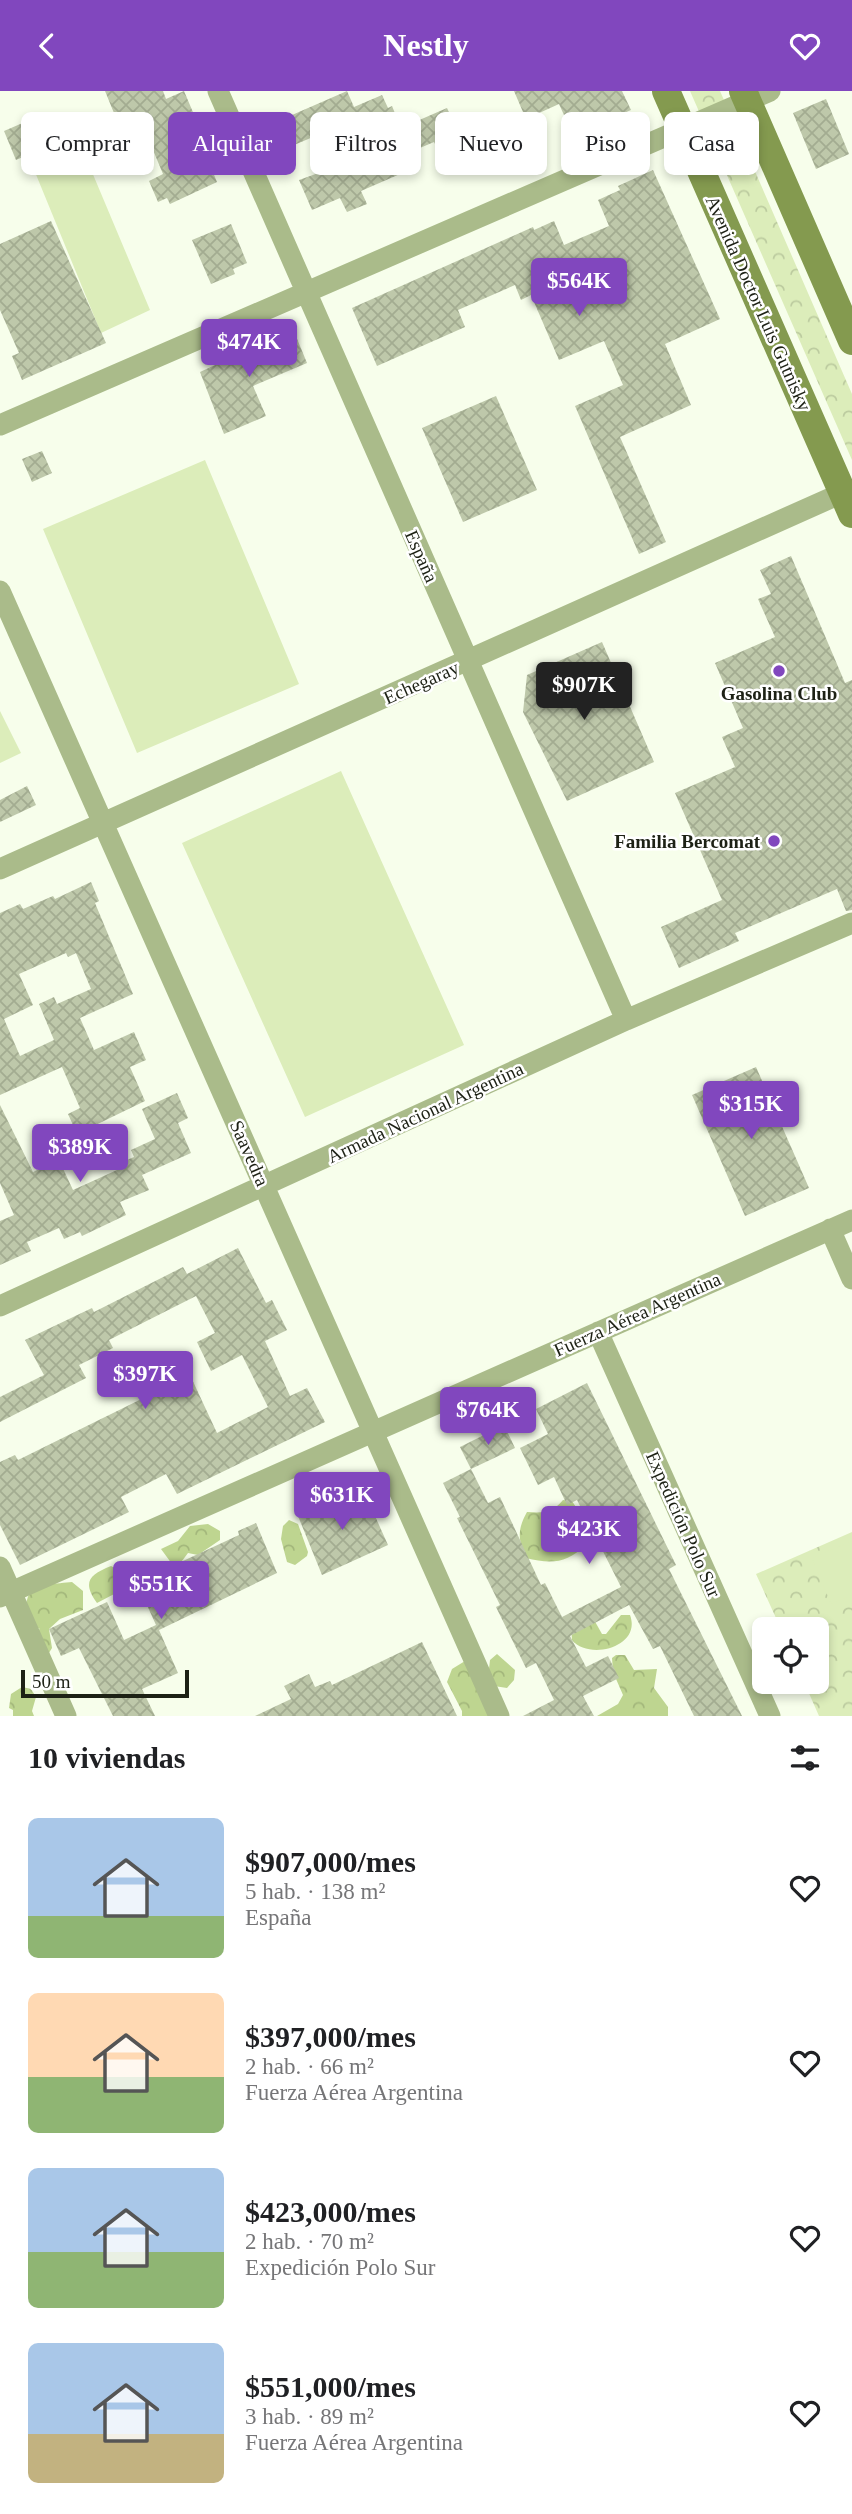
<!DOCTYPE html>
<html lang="es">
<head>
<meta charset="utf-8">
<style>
	:root { --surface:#fff; --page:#f6f6f6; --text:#202124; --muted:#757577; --accent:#8147be }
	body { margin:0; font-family:Georgia,serif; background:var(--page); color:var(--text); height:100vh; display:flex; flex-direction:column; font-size:26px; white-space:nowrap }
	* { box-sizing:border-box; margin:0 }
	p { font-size:23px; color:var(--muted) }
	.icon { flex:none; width:38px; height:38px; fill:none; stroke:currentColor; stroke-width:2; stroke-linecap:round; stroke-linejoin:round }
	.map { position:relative; height:1625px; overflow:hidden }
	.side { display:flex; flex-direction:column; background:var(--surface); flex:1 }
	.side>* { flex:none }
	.hud { position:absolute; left:21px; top:21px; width:810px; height:63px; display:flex; gap:14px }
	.fabs { position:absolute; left:752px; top:1526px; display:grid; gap:14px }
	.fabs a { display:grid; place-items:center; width:77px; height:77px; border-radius:10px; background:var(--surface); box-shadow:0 4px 10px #0003; font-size:35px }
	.scale { position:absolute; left:21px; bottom:18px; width:168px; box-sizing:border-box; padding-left:7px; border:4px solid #1d2115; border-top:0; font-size:19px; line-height:24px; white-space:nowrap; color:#1d2115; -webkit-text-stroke:5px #fff; paint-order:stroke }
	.price { position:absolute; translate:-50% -60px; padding:0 16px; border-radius:7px; background:var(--accent); color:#fff; font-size:23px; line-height:46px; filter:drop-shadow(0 2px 4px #0008) }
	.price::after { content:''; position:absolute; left:50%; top:42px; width:21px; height:16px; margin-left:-10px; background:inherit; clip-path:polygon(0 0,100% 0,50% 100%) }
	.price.active { background:#222; color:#fff }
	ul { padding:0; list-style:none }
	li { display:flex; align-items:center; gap:21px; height:175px; padding:0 28px }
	li span { display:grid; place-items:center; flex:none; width:196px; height:140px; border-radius:10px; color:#555 }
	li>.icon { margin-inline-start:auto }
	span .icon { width:84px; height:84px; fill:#fffc; stroke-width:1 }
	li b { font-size:30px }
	h2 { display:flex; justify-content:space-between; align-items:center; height:84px; padding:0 28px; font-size:30px }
	.chip { padding:0 24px; border-radius:10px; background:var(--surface); box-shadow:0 4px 10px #0003; font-size:24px; line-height:63px }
	.chip.active { background:var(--accent); color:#fff }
	header { display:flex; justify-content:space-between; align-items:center; height:91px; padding:0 28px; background:var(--accent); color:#fff; font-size:32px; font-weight:700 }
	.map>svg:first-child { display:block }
	.forest { fill:url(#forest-crowns) }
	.park { fill:url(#park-crowns) }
	.garden { fill:#dcedba }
	.building { fill:url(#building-cross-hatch); fill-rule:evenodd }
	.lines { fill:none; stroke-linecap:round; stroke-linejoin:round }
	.minor { stroke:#aabb8a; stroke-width:21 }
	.secondary { stroke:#849a4f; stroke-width:28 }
	.poi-dot { fill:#8147be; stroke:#fff; stroke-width:2.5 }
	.labels { text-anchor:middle; stroke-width:5; stroke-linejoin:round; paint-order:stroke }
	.street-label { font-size:19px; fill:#1d2115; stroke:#fff }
	.poi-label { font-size:19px; font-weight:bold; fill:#1d2115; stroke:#fff }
</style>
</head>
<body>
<header><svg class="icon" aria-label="back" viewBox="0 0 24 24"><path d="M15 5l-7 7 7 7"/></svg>Nestly<svg class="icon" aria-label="heart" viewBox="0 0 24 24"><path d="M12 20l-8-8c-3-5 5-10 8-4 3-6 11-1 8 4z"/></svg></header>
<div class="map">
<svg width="852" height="1625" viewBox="0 0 852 1625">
	<defs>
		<pattern id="forest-crowns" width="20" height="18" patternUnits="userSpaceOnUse" patternTransform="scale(1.75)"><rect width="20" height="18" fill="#bed590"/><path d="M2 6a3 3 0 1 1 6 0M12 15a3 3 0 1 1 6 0" fill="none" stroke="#a3b77b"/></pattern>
		<pattern id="park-crowns" width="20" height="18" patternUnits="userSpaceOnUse" patternTransform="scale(1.75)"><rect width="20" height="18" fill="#dcedba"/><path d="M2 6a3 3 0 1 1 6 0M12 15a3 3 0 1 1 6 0" fill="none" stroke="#bccb9f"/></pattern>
		<pattern id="building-cross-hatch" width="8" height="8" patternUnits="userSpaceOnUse" patternTransform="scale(1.75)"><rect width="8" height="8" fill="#bec8aa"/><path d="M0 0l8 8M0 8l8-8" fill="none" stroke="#a3ac91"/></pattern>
	</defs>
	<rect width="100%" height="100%" fill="#f7feeb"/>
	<path class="forest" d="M563 1409 572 1410 583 1427 585 1454C567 1473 550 1473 526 1467 518 1449 517 1439 527 1421 544 1422 552 1422 563 1409Z
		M289 1429 298 1433 308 1461 307 1465 295 1474 287 1471 281 1448 283 1435Z
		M208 1433 220 1440V1449L198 1464 188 1462 182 1470 172 1473 161 1458 178 1450 190 1435Z
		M111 1475 119 1479 118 1501 97 1512C82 1491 89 1484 111 1475Z
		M72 1491 83 1500V1519L60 1528 49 1538 52 1557 44 1570 37 1539 40 1538 28 1533C28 1526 25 1515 27 1509 31 1491 59 1493 72 1491Z
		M621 1524H630C642 1556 589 1570 572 1549L571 1533 593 1527 602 1543H606Z
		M497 1563 515 1579 514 1589 507 1597 494 1595 489 1578 490 1569Z
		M616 1564H625L634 1579 657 1578 654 1597 668 1616V1625H597L618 1613 623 1604 613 1581 612 1567Z
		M465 1570 497 1625H462V1620L447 1591 452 1578Z
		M22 1596 31 1598 36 1606 32 1620 34 1625H13V1619L9 1617 11 1603Z"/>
	<path class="park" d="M690 0H720L852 303V369Z
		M852 1441V1625H819L804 1591H817V1538H781L756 1483Z"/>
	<path class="garden" d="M76 43 150 219 101 242 28 64Z
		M205 369 299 593 137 662 43 438Z
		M0 620 21 662 0 672Z
		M341 680 464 954 305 1026 182 752Z
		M852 1450V1504L831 1513 812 1467Z"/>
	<path class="building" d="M105 0H163L166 8 184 0 195 26 186 30 203 69 207 67 217 91 170 113 167 107 158 111 149 90 163 83 148 47 103 66 91 39 116 27Z
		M347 0 354 16 382 4 388 17 392 15 401 37 447 17 465 55 441 65 434 51 394 68 400 83 361 100 367 113 347 121 340 107 312 119 299 89 360 67 346 32 287 57 276 31Z
		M514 0H622L631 19 573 44 559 13 526 28Z
		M826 8 849 63 816 78 793 22Z
		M32 28 44 57 16 69 4 40Z
		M487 28 500 58 487 63 493 76 477 83 459 40Z
		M653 79 720 228 665 253 691 314 620 346 666 451 639 463 575 315 623 294 604 250 559 269 531 204 521 209 515 194 458 219 465 236 377 275 352 217 533 136 534 139 554 130 564 154 609 135 598 109 620 99 618 95Z
		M51 130 106 252 22 289 12 265 19 262 0 219V153Z
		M231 133 247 172 233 178 235 183 211 193 192 149Z
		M293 238 307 272 253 295 266 325 224 343 200 281Z
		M496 305 537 399 463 431 422 337Z
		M42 360 52 382 32 391 22 368Z
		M791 465 845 592 852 589V819L846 820 837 798 735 842 739 850 679 877 661 836 722 809 675 702 735 676 722 646 743 637 715 572 775 546 758 508 771 503 760 479Z
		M602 551 654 671 567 710 523 621 527 584Z
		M27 695 36 714 0 731V709Z
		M91 791 99 810 95 812 133 903 80 927 94 959 134 941 146 969 130 976 145 1010 77 1043 68 1023 80 1017 62 976 0 1004V822L20 813 23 818 53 805 55 808ZM66 862 68 866 76 862 91 898 57 913 54 906 39 913 54 949 20 965 4 928 33 914 19 883Z
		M756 976 809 1097 745 1125 692 1004Z
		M177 1002 188 1027 178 1032 191 1062 142 1084 149 1099 120 1111 126 1124 82 1145 80 1141 64 1148 59 1137 27 1151 31 1160 0 1174V1130L14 1124 0 1092V1014L33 1081 59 1069 73 1099 117 1079 115 1074 134 1066 131 1059 155 1048 142 1018Z
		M238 1157 266 1212 272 1209 287 1239 265 1250 290 1305 307 1297 325 1331 177 1403 166 1383 121 1406 129 1421 20 1474 0 1434V1371L15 1364 18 1369 190 1284 217 1342 268 1316 242 1264 211 1280 197 1251 215 1242 196 1205 109 1249 113 1257 79 1274 86 1287 0 1331V1306L44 1284 25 1249 92 1217 94 1221 183 1176 187 1183Z
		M587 1292 676 1474 669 1478 742 1625H694L660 1555 653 1558 629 1514 570 1545 586 1576 608 1565 619 1587 583 1605 594 1625H523L554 1609 536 1572 526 1577 496 1516 500 1514 457 1427 460 1426 443 1392 471 1378 488 1412 500 1406 541 1494 545 1492 562 1526 621 1496 577 1409 567 1414 554 1386 538 1394 520 1357 548 1343 536 1318Z
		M504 1334 515 1357 471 1378 460 1356Z
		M360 1399 371 1427 375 1425 388 1454 322 1484 298 1425Z
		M256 1432 277 1482 159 1539 178 1582 142 1598 155 1625H113L79 1557 61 1565 49 1538 107 1511 124 1549 156 1534 142 1503 175 1487 170 1476 239 1444 238 1440Z
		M422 1551 457 1625H255L291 1608 284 1595 309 1583 315 1596 330 1590 332 1594Z"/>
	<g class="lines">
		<path class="minor" d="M218 0 626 929
			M0 334 770 0
			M0 500 499 1625
			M0 778 842 402
			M830 1138 852 1188
			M0 1215 626 929 852 832
			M598 1241 770 1625
			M0 1476 66 1625
			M0 1506 852 1129"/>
		<path class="secondary" d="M666 0 852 423
			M743 0 852 250"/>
	</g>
	<g class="poi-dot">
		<circle cx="779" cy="580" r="7"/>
		<circle cx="774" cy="750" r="7"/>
	</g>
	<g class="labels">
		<g class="street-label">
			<text transform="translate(759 212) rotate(66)" y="7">Avenida Doctor Luis Gutnisky</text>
			<text transform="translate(422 465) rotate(66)" y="7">España</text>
			<text transform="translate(421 591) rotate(-24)" y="7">Echegaray</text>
			<text transform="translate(425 1021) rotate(-25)" y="7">Armada Nacional Argentina</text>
			<text transform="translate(250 1062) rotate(66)" y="7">Saavedra</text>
			<text transform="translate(637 1223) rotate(-24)" y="7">Fuerza Aérea Argentina</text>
			<text transform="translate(684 1433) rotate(66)" y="7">Expedición Polo Sur</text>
		</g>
		<g class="poi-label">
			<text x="779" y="609">Gasolina Club</text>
			<text x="760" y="757" text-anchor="end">Familia Bercomat</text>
		</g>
	</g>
</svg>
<div class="fabs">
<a><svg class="icon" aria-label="locate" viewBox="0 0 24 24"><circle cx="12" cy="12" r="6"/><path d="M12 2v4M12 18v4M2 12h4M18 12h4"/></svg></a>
</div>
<div class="scale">50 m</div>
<b class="price" style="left:579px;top:227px">$564K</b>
<b class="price" style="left:249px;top:288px">$474K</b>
<b class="price active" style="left:584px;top:631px">$907K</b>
<b class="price" style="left:751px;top:1050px">$315K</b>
<b class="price" style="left:80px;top:1093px">$389K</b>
<b class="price" style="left:145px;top:1320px">$397K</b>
<b class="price" style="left:488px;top:1356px">$764K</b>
<b class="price" style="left:342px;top:1441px">$631K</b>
<b class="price" style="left:589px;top:1475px">$423K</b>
<b class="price" style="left:161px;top:1530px">$551K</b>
<div class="hud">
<a class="chip">Comprar</a>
<a class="chip active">Alquilar</a>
<a class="chip">Filtros</a>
<a class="chip">Nuevo</a>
<a class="chip">Piso</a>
<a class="chip">Casa</a>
</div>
</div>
<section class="side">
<h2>10 viviendas<svg class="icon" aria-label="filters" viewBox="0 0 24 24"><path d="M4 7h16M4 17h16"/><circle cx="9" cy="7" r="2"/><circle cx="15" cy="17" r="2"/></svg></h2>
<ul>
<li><span style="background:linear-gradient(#a9c7e8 70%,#8fb573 0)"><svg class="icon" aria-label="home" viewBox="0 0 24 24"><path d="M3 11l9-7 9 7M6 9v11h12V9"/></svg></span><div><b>$907,000/mes</b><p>5 hab. · 138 m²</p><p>España</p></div><svg class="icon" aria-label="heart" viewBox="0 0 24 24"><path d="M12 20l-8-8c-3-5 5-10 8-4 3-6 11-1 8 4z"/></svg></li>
<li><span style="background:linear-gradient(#ffd9b3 60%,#8fb573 0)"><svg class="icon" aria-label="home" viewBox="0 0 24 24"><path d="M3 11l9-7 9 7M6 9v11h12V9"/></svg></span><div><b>$397,000/mes</b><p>2 hab. · 66 m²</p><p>Fuerza Aérea Argentina</p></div><svg class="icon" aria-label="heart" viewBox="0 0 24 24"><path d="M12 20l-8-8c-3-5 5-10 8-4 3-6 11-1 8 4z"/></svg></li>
<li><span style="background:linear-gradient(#a9c7e8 60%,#8fb573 0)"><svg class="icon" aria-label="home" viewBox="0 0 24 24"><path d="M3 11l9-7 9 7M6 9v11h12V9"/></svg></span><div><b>$423,000/mes</b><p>2 hab. · 70 m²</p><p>Expedición Polo Sur</p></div><svg class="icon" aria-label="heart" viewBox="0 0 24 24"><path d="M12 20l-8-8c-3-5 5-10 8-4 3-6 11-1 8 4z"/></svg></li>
<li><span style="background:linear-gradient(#a9c7e8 65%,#c2b280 0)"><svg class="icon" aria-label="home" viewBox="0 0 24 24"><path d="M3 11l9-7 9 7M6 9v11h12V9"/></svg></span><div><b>$551,000/mes</b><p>3 hab. · 89 m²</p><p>Fuerza Aérea Argentina</p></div><svg class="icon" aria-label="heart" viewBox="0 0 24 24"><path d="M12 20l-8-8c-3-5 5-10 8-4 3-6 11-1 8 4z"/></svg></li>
</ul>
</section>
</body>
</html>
